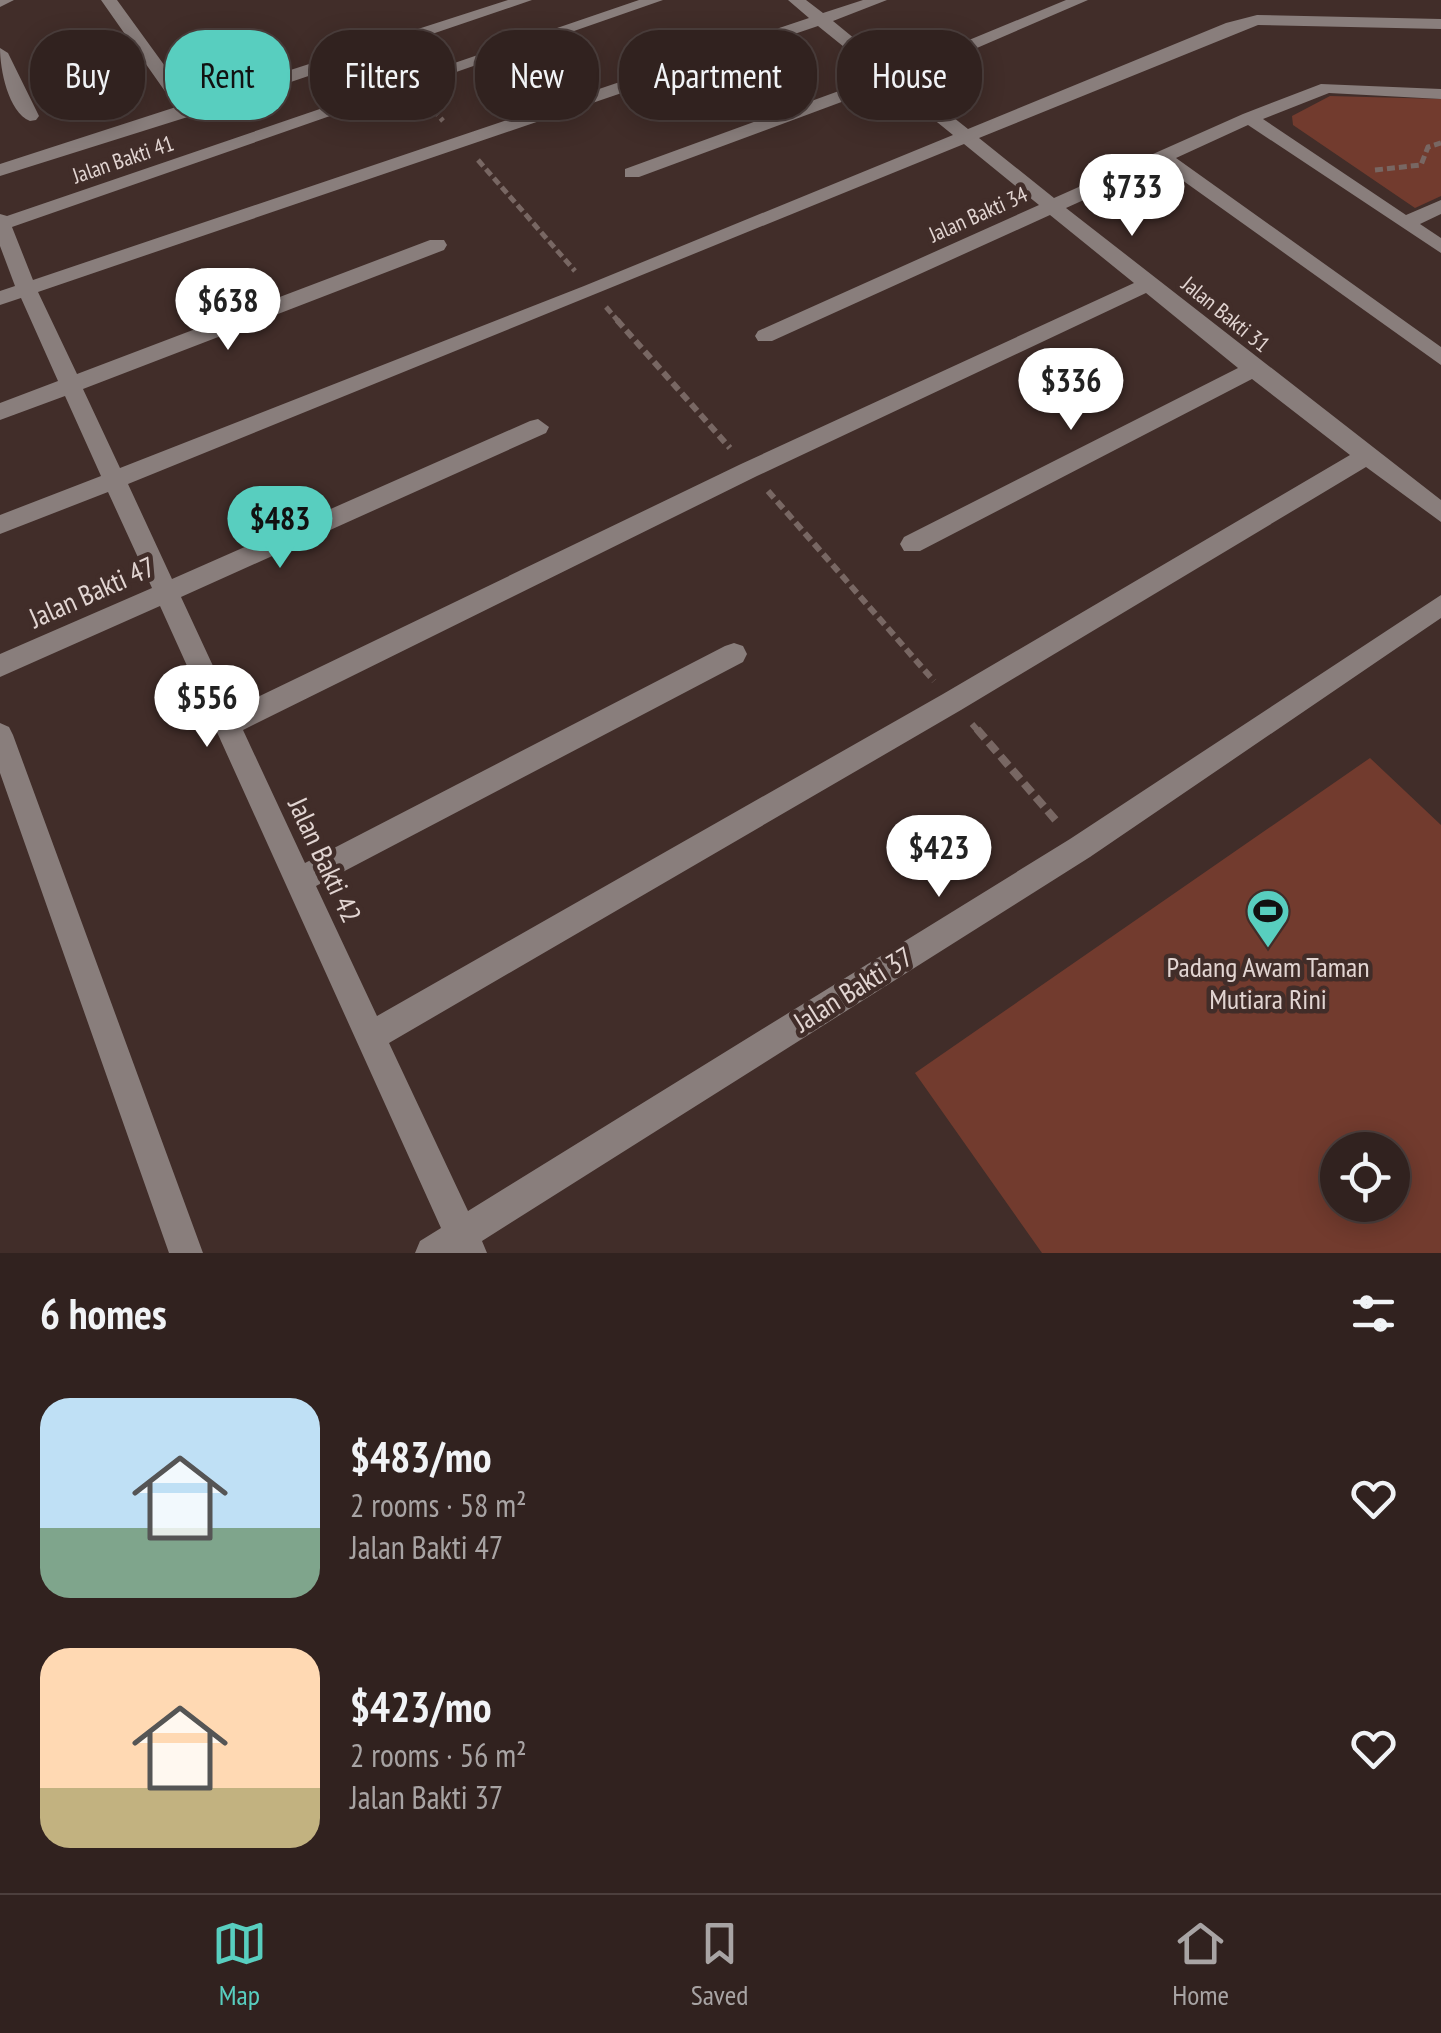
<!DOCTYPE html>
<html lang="en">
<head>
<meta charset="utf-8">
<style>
	:root { --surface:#31221f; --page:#392a28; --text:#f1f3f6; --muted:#a8a4a4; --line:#4c3f3d; --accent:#58cebf }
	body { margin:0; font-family:"PT Sans Narrow",sans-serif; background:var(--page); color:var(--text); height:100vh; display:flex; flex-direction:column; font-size:38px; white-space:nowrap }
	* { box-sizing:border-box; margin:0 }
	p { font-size:32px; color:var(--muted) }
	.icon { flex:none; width:55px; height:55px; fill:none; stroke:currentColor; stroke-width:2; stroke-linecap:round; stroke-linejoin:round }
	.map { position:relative; height:1253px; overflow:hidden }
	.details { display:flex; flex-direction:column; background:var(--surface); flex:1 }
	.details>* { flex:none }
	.guide { position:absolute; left:30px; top:30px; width:1382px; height:90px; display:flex; gap:20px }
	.tools { position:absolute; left:1320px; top:1132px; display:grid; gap:20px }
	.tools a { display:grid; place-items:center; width:90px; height:90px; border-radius:50%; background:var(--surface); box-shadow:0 5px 25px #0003,0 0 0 2px var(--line); font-size:50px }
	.price { position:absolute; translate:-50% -85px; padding:0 22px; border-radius:35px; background:#fff; color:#222; font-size:32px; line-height:65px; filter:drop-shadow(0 2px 5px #0008) }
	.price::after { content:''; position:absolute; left:50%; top:60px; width:30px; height:22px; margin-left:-15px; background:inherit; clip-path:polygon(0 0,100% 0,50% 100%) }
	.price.active { background:var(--accent); color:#111 }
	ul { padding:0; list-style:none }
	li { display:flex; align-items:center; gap:30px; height:250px; padding:0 40px }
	li span { display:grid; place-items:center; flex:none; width:280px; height:200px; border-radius:30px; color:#555 }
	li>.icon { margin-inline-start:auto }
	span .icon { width:120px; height:120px; fill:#fffc; stroke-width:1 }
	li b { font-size:42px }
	h2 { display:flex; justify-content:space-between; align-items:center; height:120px; padding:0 40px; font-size:42px }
	.tag { padding:0 35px; border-radius:40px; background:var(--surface); box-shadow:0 5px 25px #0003,0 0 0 2px var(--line); font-size:35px; line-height:90px }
	.tag.active { background:var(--accent); color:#111 }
	.tab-bar { display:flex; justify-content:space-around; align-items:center; height:140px; border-top:2px solid var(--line); background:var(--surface); font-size:28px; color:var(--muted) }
	.tab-bar a { display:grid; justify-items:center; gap:5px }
	.tab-bar .active { color:var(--accent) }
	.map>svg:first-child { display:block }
	.green { fill:#723b2e; fill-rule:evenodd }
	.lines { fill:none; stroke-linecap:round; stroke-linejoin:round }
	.path-far2 { stroke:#786763; stroke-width:5; stroke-dasharray:8 4; stroke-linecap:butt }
	.path-far1 { stroke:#786763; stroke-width:6; stroke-dasharray:9 5; stroke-linecap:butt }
	.path { stroke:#786763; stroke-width:8; stroke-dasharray:12 6; stroke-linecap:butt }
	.minor { fill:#897e7c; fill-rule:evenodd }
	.labels { text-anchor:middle; stroke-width:9; stroke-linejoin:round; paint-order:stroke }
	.far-street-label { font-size:22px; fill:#e2d5d2; stroke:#412d29 }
	.street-label { font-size:28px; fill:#e2d5d2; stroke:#412d29 }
	.poi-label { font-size:28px; fill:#e2d5d2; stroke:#412d29 }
</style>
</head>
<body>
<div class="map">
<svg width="1441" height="1253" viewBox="0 0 1441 1253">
	<rect width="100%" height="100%" fill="#412d29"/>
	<path class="green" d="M1330 96 1441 99V196L1415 208 1293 125 1292 116Z
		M1370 758 1441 825V1253H1042L915 1073ZM1338 1150H1392V1205H1338Z"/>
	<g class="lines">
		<path class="path-far2" d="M425 100 443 121
			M478 160 575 271
			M1375 170 1421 165 1428 147 1441 143
			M606 307 619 322"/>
		<path class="path-far1" d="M617 320 730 448
			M768 491 934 681
			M972 724 979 732"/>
		<path class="path" d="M977 729 1059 824"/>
		<path class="minor" d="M0 0H14L0 7Z
			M101 0H117L191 102 508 0H532L194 115 0 176V164L176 107Z
			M639 0H663L12 227 33 280 809 18 788 0H806L823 13 863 0H887L833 21 894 71 1066 0H1088L905 79 968 129 1226 23 1257 15 1441 19V29L1258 25 979 138 1054 198 1243 114 1321 84 1441 89V99L1329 93 1263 119 1406 215 1441 200V214L1420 224 1441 238V253L1248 125 1176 158 1441 347V365L1161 165 1066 208 1441 500V522L1366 467 961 710 389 1043 468 1211 1070 839 1441 595V618L1090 857 482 1241 487 1253H415L420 1241 441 1228 160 606 0 677V654L152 588 108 492 0 534V515L101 476 65 396 0 420V403L58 381 21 298 0 305V291L15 286 0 246V214L7 216ZM818 26 880 76 625 169V177H639L890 84 953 135 584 286 120 468 83 389 444 250 447 245 444 240H430L77 374 38 292ZM964 144 1039 205 758 331 755 336 758 341H772L1050 215 1134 283 741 464 233 709 181 597 546 433 549 427 538 419 530 421 172 579 128 484ZM1146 293 1238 368 904 537 900 544 904 551H920L1252 379 1350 455 943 694 377 1016 316 886 743 662 747 654 743 646 734 643 725 646 305 863 243 730 757 476Z
			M0 48 8 53 39 116 36 120 30 121C8 112 0 69 0 48Z
			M0 723 9 727 13 735 203 1253H169L0 773Z"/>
	</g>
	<defs>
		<symbol id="stadium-pin" viewBox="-11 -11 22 30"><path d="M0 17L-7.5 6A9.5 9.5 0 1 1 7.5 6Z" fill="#58cebf" stroke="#412d29"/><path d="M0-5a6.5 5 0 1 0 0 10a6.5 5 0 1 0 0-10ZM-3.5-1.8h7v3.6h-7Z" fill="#111"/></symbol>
	</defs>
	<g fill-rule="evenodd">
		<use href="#stadium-pin" x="1243" y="886" width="50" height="68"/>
	</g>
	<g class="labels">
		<g class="far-street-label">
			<text transform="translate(123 159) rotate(-19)" y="8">Jalan Bakti 41</text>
			<text transform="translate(978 214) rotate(-24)" y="8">Jalan Bakti 34</text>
			<text transform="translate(1226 314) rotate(39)" y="8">Jalan Bakti 31</text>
		</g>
		<g class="street-label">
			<text transform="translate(92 592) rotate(-24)" y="10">Jalan Bakti 47</text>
			<text transform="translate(325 860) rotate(65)" y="10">Jalan Bakti 42</text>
			<text transform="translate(853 989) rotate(-32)" y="10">Jalan Bakti 37</text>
		</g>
		<g class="poi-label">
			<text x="1268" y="977">Padang Awam Taman<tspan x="1268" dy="32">Mutiara Rini</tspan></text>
		</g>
	</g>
</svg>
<div class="tools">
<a><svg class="icon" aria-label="locate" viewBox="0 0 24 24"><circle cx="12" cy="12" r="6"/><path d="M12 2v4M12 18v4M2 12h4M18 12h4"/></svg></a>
</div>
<b class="price" style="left:1132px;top:239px">$733</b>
<b class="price" style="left:228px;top:353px">$638</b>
<b class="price" style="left:1071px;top:433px">$336</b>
<b class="price active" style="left:280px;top:571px">$483</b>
<b class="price" style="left:207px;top:750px">$556</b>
<b class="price" style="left:939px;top:900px">$423</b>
<div class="guide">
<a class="tag">Buy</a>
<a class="tag active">Rent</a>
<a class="tag">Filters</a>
<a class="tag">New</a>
<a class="tag">Apartment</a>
<a class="tag">House</a>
</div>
</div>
<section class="details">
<h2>6 homes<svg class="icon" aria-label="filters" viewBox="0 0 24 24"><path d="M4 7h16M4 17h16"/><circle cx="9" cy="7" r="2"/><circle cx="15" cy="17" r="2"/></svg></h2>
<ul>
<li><span style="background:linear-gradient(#bfe0f5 65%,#7fa58c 0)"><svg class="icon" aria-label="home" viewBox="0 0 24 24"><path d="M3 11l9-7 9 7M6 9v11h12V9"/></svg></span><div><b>$483/mo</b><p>2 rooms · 58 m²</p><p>Jalan Bakti 47</p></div><svg class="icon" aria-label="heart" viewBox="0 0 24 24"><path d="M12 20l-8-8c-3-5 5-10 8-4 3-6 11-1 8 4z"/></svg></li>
<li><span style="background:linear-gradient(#ffd9b3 70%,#c2b280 0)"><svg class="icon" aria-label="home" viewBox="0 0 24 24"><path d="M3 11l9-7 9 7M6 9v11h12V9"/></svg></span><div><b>$423/mo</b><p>2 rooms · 56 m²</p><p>Jalan Bakti 37</p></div><svg class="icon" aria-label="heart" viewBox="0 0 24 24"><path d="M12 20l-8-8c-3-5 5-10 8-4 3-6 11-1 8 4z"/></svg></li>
</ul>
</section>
<nav class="tab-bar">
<a class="active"><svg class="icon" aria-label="map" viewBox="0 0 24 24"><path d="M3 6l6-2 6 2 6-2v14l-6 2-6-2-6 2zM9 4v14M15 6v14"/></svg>Map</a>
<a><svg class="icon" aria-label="saved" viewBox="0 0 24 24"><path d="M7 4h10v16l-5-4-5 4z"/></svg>Saved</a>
<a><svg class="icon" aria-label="home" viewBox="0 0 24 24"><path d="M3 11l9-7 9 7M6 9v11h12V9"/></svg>Home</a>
</nav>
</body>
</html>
